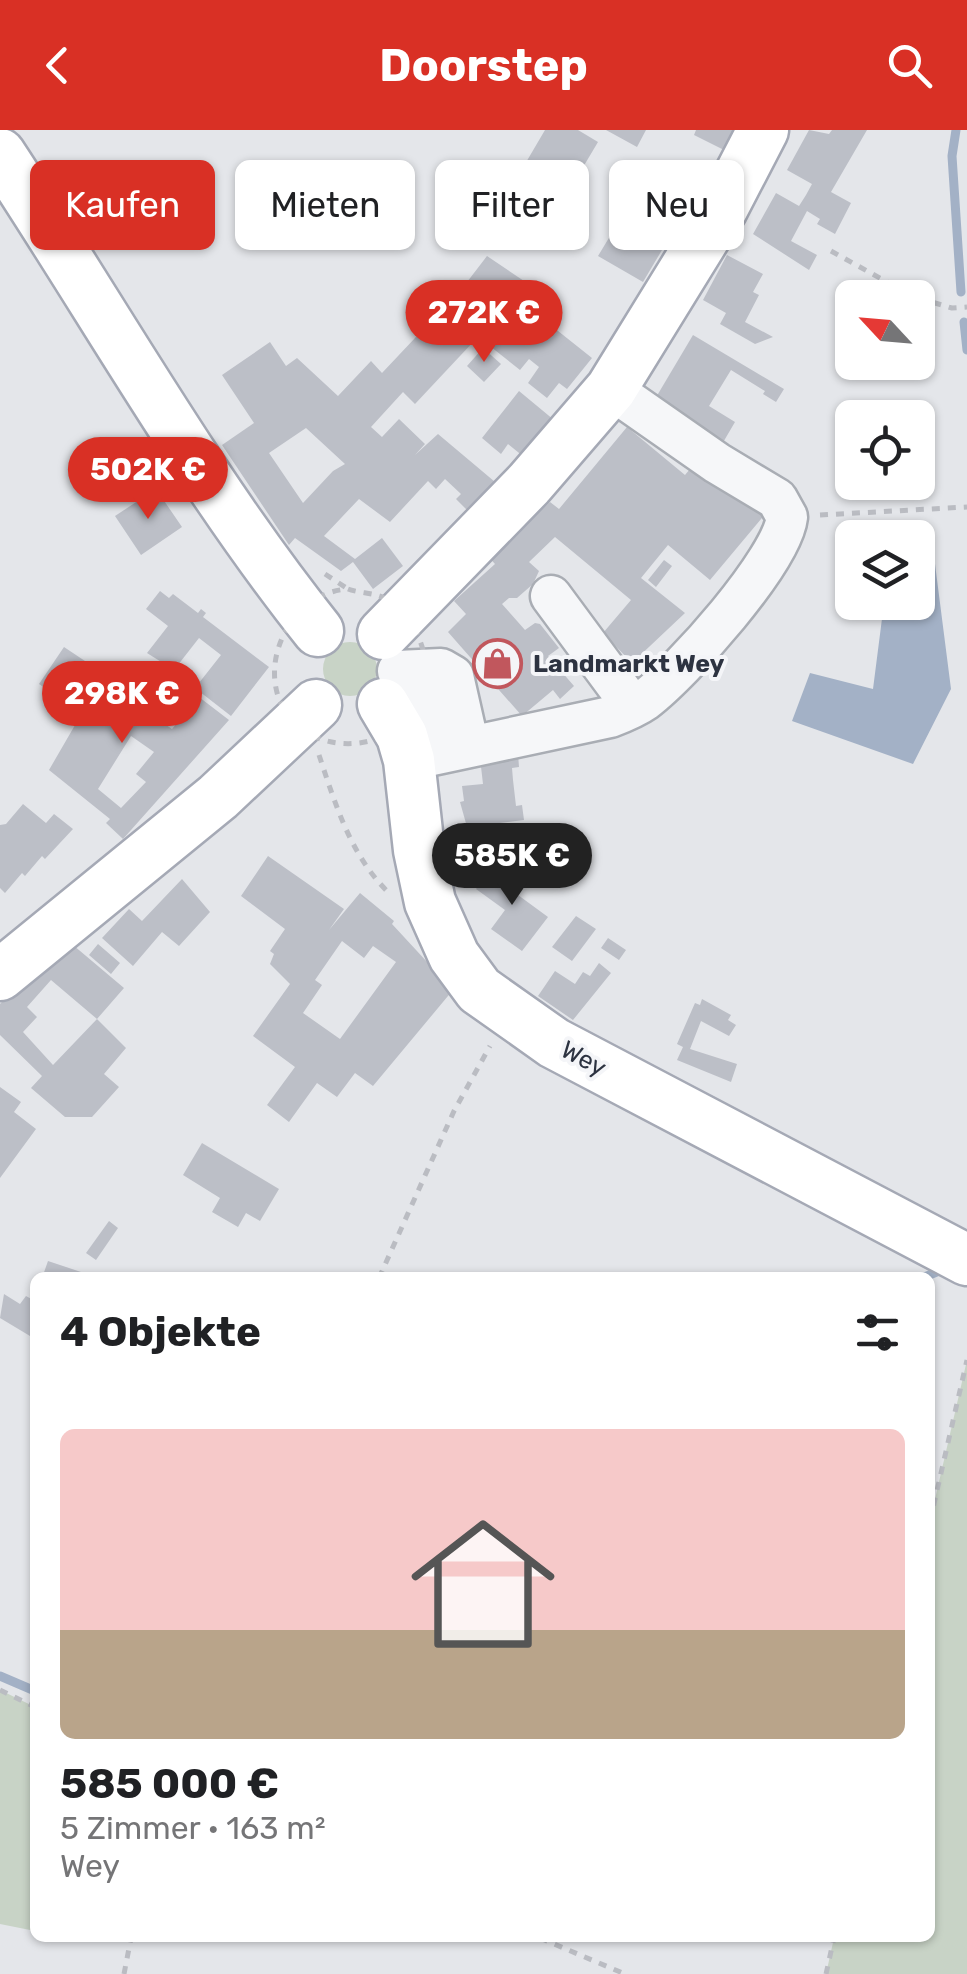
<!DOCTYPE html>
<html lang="de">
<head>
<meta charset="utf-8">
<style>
	:root { --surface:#fff; --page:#f2f2f2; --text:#202124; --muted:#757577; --accent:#d93025 }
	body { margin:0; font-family:Rubik,sans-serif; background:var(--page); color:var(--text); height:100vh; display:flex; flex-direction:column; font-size:38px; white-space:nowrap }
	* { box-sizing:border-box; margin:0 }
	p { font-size:32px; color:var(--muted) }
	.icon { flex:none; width:55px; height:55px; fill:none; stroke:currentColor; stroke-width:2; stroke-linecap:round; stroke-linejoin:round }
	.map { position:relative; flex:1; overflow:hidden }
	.drawer { position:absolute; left:30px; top:1142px; width:905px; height:670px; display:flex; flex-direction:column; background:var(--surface); border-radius:15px; box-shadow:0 2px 8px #0004 }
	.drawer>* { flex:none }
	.guide { position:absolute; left:30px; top:30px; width:908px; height:90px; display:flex; gap:20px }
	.needle { width:65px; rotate:296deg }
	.controls { position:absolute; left:835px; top:150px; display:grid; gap:20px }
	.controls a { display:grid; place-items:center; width:100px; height:100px; border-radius:15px; background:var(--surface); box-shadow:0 2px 8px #0004; font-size:50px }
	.price { position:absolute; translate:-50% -85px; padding:0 22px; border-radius:35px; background:var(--accent); color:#fff; font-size:32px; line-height:65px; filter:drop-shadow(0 2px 5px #0008) }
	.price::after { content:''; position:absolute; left:50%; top:60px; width:30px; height:22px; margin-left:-15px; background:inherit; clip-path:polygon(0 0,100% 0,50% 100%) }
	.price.on { background:#222; color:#fff }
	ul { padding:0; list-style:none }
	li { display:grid; align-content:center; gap:20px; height:530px; padding:0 30px }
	li span { display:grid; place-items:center; height:310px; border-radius:15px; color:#555 }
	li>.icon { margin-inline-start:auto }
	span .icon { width:180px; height:180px; fill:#fffc; stroke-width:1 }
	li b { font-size:42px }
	h2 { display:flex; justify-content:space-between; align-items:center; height:120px; padding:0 30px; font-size:42px }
	.pill { padding:0 35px; border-radius:15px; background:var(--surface); box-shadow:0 2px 8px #0004; font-size:35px; line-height:90px }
	.pill.on { background:var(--accent); color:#fff }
	header { display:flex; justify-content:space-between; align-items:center; height:130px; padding:0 30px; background:var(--accent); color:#fff; font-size:45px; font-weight:700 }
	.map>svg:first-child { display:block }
	.green { fill:#c8d3c6 }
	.water { fill:#a3b1c6 }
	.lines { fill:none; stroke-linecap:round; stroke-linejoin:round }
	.stream { stroke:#a3b1c6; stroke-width:9 }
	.building { fill:#bcbfc7; fill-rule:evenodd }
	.minor-casing { stroke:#a9adb4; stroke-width:45 }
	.major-casing { stroke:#a5a9b5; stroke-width:55 }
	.path { stroke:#babcc2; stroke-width:5; stroke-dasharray:8 8; stroke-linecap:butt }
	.minor { stroke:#f6f7f9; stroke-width:40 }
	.major { stroke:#fff; stroke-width:50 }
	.labels { text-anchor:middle; stroke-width:8; stroke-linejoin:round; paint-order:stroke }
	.poi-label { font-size:25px; font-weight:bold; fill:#2d3341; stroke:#f4f5f8; text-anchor:start }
	.street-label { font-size:25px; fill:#2d3341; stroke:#f4f5f8 }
</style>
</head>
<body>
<header><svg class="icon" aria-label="back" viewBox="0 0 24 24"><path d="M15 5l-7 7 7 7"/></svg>Doorstep<svg class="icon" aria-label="search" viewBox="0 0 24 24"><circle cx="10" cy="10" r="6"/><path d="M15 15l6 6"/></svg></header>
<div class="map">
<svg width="967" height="1844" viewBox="0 0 967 1844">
	<rect width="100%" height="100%" fill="#e4e6ea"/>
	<path class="green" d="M323 539a27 27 0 1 1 54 0a27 27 0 1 1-54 0Z
		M967 1230V1844H826L834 1808H930V1391Z
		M0 1560 35 1577V1801L0 1794Z"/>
	<path class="water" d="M935 434 951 559 913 634 792 591 810 543 873 559 884 473 918 472V438Z"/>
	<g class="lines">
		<path class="stream" d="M956 0 952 26 961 162
			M964 192 967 220
			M922 1148 939 1141
			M0 1546 35 1561"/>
	</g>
	<path class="building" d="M545 0H578L598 12 535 118 491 92Z
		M606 0H646L637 17Z
		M696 0H738L726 21 694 5Z
		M809 0 829 4 832 0H867L831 62 851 73 835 104 817 94 820 89 807 81 791 111 817 125 809 140 753 104 776 63 799 76 806 65 812 54 787 40Z
		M650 40 694 66 643 152 598 126Z
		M727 125 763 144 753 162 759 165 745 192 773 207 755 214 720 194 726 183 703 170Z
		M487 126 524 151 509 173 521 182 517 189 543 209 553 197 592 228 567 259 559 253 547 268 528 253 539 237 529 229 520 240 457 190 476 165 464 156Z
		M431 191 453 212 464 200 475 210 415 274 403 262 371 297 382 307 399 289 425 314 415 325 438 304 501 357 472 385 456 369 461 364 445 349 436 359 428 351 390 392 359 369 324 406 355 429 382 408 403 436 373 459 353 432 341 441 295 408 289 415 222 315 254 293 222 245 270 212 286 236 297 228 338 266 371 231 382 243ZM306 298 345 334 333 341 303 373 269 323Z
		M693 205 784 259 776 272 763 264 765 261 731 240 709 276 735 292 718 321 690 304 696 294 655 269Z
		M483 218 501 234 484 252 467 236Z
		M519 261 554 290 524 327 508 314 501 324 482 308Z
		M627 297 685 345 699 328 766 383 710 450 668 415 641 448 685 483 632 533 603 503 631 470 555 407 529 432 539 441 533 454 517 468H509L502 474 525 500 535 493 540 494 559 518 548 526 574 556 560 569 553 560 522 586 448 502 466 484 454 471 495 434 484 422 516 392 522 398 550 372 559 379Z
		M156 359 182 397 141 425 115 386Z
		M664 430 672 436 656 457 648 450Z
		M160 461 169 468 173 464 198 483 201 479 206 483 203 487 269 537 231 586 195 558 221 525 199 508 174 540 147 523 168 496 146 479Z
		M64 517 97 539 87 548 114 567 108 574 137 593 150 584 172 599 199 567 229 590 123 709 106 693 110 689 49 640 82 583 39 554ZM131 606 154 622 136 644 146 652 121 678 98 659Z
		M518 624 519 637 512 638 513 650 516 676 522 675 524 690 467 697 460 672 464 671 462 656 483 654 480 628Z
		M23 674 46 693 54 684 73 699 45 729 42 726 25 746 22 743 5 763 0 758V695L6 694Z
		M268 726 344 779 329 800 360 763 394 791 392 794 453 860 373 956 355 943 337 967 317 953 289 992 267 975 295 937 253 906 290 854 270 834 274 824 270 821 285 799 241 766ZM342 811 364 828 373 816 396 832 340 909 303 883 322 855 315 850Z
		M496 733 525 754 518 765 548 787 522 821 491 799 505 780 476 759Z
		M182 749 210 782 179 816 162 802 133 836 102 808 129 779 142 791Z
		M576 786 596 799 572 831 552 817Z
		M608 808 626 820 619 830 601 818Z
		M98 814 120 833 111 844 89 825Z
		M73 815 124 858 97 889 51 850 27 877 37 887 23 902 53 935 97 889 126 918 104 944 119 957 92 987H65L31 958 42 946 0 905V874L53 820 62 828Z
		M599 833 611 843 573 890 538 866 555 841 575 854 583 842 590 846Z
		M702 869 731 885 728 890 736 895 729 906 701 891 690 919 737 934 731 952 677 930 683 917 677 914 695 873 700 875Z
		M0 957 21 972 14 982 36 999 0 1048Z
		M202 1013 279 1059 260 1091 246 1083 238 1097 212 1082 220 1068 183 1045Z
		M109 1091 118 1098 96 1130 86 1123Z
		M48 1131 81 1142 80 1148H42Z
		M4 1164 20 1174 26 1166 35 1171V1209L0 1188Z"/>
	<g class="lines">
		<defs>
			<path id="minor" d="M551 466 633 577
				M398 541 441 539 453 546 469 617
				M422 565 430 580 437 624
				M409 630 610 587C623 582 635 577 645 570 682 542 782 431 787 387L777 369 717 333 611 259"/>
			<path id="major" d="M0 24C105 183 199 352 318 501
				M383 504 529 354 611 259 722 79 763 0
				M383 574 402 606 409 630 419 720 430 772 454 826 479 860 554 913 967 1130
				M0 845 218 667 316 575"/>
		</defs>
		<use href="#minor" class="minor-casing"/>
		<use href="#major" class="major-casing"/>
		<path class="path" d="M831 121 916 168
			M918 168 952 178 967 177
			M820 385 967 377
			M325 444 348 459
			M348 459C358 463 376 463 384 468 427 494 442 555 404 592 367 628 295 619 278 566 263 519 298 462 348 459Z
			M319 625C335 673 350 724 387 761
			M379 1148 454 981 490 916
			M930 1391 967 1230
			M0 1560 35 1577
			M540 1808 625 1844
			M124 1844 131 1808
			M826 1844 834 1808"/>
		<use href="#minor" class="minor"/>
		<use href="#major" class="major"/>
	</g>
	<defs>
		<symbol id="shop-ring" viewBox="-11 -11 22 22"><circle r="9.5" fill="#f4f5f8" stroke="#c1575d" stroke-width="1.5"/><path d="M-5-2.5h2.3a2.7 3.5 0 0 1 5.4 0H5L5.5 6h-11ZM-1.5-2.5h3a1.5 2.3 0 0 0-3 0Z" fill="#c1575d"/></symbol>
	</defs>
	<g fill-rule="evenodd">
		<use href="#shop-ring" x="470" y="506" width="55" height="55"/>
	</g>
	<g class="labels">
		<g class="poi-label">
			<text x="533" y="542">Landmarkt Wey</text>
		</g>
		<g class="street-label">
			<text transform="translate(584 928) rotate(28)" y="9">Wey</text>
		</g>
	</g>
</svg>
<div class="controls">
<a><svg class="needle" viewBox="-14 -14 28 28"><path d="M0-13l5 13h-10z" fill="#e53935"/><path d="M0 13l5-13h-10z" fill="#757577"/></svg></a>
<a><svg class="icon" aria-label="locate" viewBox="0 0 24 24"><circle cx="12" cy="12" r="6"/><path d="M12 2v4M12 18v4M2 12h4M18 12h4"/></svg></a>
<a><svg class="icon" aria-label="layers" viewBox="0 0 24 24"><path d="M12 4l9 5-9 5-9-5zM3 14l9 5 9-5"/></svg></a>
</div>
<b class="price" style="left:484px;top:235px">272K €</b>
<b class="price" style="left:148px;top:392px">502K €</b>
<b class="price" style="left:122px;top:616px">298K €</b>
<b class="price on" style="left:512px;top:778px">585K €</b>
<div class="guide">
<a class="pill on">Kaufen</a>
<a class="pill">Mieten</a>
<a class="pill">Filter</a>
<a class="pill">Neu</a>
</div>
<section class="drawer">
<h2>4 Objekte<svg class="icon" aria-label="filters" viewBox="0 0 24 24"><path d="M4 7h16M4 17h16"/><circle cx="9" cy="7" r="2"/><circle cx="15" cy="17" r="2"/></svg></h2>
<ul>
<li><span style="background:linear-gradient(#f6c9c9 65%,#b9a48a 0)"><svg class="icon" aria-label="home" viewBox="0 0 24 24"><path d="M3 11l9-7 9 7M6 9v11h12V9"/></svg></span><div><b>585 000 €</b><p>5 Zimmer · 163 m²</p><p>Wey</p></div></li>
</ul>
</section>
</div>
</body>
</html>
